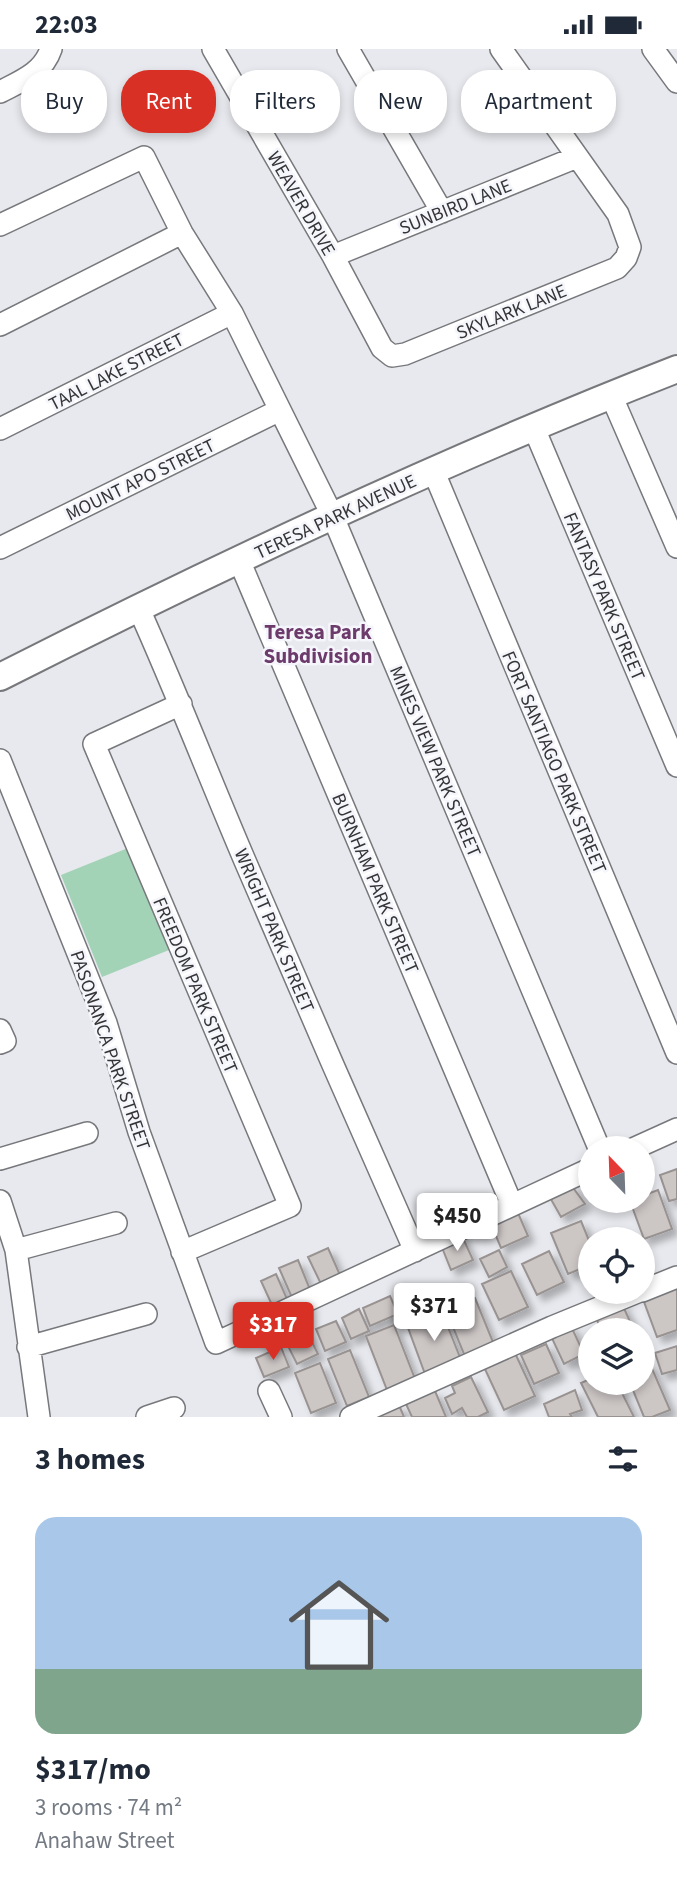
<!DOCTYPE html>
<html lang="en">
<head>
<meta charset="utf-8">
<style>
	:root { --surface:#fff; --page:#f2f2f3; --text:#1f2937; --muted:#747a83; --line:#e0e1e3; --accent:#d93025 }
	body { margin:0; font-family:"Source Sans 3",sans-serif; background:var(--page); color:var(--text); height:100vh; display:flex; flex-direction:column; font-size:26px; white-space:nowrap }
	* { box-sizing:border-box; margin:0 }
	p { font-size:23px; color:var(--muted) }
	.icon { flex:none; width:38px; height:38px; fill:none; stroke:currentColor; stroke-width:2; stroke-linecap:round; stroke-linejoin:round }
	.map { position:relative; height:1368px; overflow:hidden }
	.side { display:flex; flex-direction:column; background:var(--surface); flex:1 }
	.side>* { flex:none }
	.hud { position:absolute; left:21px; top:21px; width:635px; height:63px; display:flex; gap:14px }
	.needle { width:46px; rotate:337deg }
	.fabs { position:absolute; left:578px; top:1087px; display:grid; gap:14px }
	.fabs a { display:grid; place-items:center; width:77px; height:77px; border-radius:50%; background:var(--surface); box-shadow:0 4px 10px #0003; font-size:35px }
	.price { position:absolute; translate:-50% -60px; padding:0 16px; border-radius:7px; background:#fff; color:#222; font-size:23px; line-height:46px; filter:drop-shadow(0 2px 4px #0008) }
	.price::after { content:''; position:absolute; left:50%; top:42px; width:21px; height:16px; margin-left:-10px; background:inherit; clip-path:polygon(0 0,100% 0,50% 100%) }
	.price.selected { background:var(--accent); color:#fff }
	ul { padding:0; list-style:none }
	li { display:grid; align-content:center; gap:14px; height:371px; padding:0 35px }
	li+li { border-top:2px solid var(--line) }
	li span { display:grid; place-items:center; height:217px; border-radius:21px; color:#555 }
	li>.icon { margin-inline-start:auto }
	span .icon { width:126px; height:126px; fill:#fffc; stroke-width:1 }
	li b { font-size:30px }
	h2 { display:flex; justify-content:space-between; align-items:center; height:84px; padding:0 35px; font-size:30px }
	.chip { padding:0 24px; border-radius:28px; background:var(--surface); box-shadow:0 4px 10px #0003; font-size:24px; line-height:63px }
	.chip.selected { background:var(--accent); color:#fff }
	.status { display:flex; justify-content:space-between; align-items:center; height:49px; padding:0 35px; background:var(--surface); direction:ltr }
	.status svg { height:19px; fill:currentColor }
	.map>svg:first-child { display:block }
	.green { fill:#a2d3b6 }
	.building { fill:#ccc6c5; stroke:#989291; stroke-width:2; filter:url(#shadow) }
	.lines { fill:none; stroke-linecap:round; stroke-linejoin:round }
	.minor-casing { stroke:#77787c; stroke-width:24 }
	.tertiary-casing { stroke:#77787c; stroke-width:30 }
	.minor { stroke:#fff; stroke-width:21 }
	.tertiary { stroke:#fff; stroke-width:26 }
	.labels { text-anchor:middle; stroke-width:5; stroke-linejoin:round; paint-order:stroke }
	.street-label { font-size:19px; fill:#353537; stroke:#f5f6fb }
	.neighbourhood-label { font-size:21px; font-weight:bold; fill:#6c3a6b; stroke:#f5f6fb }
</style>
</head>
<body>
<div class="status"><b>22:03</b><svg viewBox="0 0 49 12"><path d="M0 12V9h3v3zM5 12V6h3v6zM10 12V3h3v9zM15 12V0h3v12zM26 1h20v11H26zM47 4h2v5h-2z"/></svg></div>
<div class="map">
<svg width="677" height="1368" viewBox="0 0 677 1368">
	<defs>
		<filter id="shadow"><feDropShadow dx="6" dy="6" stdDeviation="3.5" flood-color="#0004"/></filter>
	</defs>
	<rect width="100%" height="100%" fill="#e8e9ee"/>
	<path class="green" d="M128 799 169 901 102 928 61 826Z"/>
	<path class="building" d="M677 1120V1150L669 1152 660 1126Z
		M571 1136 585 1155 561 1168 548 1145Z
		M658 1141 672 1180 644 1190 630 1152H642V1147Z
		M518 1164 528 1187 501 1199 491 1175Z
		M581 1172 590 1194V1216L568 1225 551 1184Z
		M462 1187 473 1211 451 1221 441 1196Z
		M328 1199 340 1226 321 1235 308 1208Z
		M499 1201 507 1218 489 1228 480 1210Z
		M549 1202 564 1233 537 1246 522 1215Z
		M298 1211 311 1243 293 1251 279 1219Z
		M511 1222 528 1258 499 1271 482 1235Z
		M276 1225 287 1250 272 1256 261 1232Z
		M677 1238V1281L657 1288 643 1250Z
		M390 1247 398 1265 370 1277 363 1259Z
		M475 1249 495 1298 466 1310 446 1261Z
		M622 1255 634 1281H601L595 1266Z
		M359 1260 369 1282 351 1290 342 1269Z
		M442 1263 461 1311 425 1325 407 1276Z
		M336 1272 346 1293 325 1302 316 1280Z
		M570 1275 584 1305 564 1315 550 1285Z
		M394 1276 415 1330 387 1341 366 1287Z
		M308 1285 318 1305 297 1315 287 1295Z
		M546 1295 559 1324 534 1335 521 1306Z
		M677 1297V1321L662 1325 655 1304Z
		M281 1298 289 1318 264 1328 256 1309Z
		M350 1301 369 1348 347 1357 328 1310Z
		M515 1304 535 1347 504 1361 484 1318Z
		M320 1314 336 1354 311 1364 295 1324Z
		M650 1315 670 1361 652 1368H644L630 1334H642V1318Z
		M471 1328 488 1363 478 1368H467L462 1359 452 1365 445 1349 455 1344 452 1337Z
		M590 1330V1334H617L634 1368H598L581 1334Z
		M575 1341 582 1361 570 1365 572 1368H549L544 1355Z
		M435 1342 446 1368H412L406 1355Z
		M399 1356 404 1368H369Z"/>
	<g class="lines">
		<defs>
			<path id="minor" d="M213 0 333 207 382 299 392 307 405 305 617 219 626 209 630 198 618 165 501 0
				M348 0 442 163
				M653 0 677 33
				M0 43C21 32 43 24 51 0
				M0 176 144 108 182 184 232 264 333 468 599 1099
				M333 207 577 108
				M0 276 182 184
				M611 346 677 498
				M533 377 677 717
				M0 380 232 264
				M433 421 677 1004
				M0 499 280 361
				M239 511 512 1156
				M138 558C176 642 209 728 245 812 301 943 357 1072 415 1202
				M181 655 94 695 290 1157 182 1203
				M0 711 106 974 139 1083 216 1294 590 1120
				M0 981 5 992 0 994
				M635 1099 677 1080
				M0 1110 87 1084
				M0 1152 16 1201 39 1368
				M16 1201 116 1174
				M642 1242 677 1228
				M28 1298 146 1265
				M269 1342 281 1368
				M147 1368 174 1359
				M351 1368 552 1278 640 1242"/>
			<path id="tertiary" d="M0 628C221 516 446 410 677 320"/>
		</defs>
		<use href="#minor" class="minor-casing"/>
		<use href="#tertiary" class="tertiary-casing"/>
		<use href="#minor" class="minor"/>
		<use href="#tertiary" class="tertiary"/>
	</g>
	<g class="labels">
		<g class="street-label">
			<text transform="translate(302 154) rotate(60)" y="7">WEAVER DRIVE</text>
			<text transform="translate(455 157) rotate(-22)" y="7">SUNBIRD LANE</text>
			<text transform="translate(511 262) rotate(-22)" y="7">SKYLARK LANE</text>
			<text transform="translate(116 322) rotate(-27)" y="7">TAAL LAKE STREET</text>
			<text transform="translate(140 430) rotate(-26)" y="7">MOUNT APO STREET</text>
			<text transform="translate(335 467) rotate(-25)" y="7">TERESA PARK AVENUE</text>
			<text transform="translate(605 547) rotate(67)" y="7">FANTASY PARK STREET</text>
			<text transform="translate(436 712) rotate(67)" y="7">MINES VIEW PARK STREET</text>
			<text transform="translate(555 713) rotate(67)" y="7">FORT SANTIAGO PARK STREET</text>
			<text transform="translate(376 834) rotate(67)" y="7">BURNHAM PARK STREET</text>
			<text transform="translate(275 881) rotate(67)" y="7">WRIGHT PARK STREET</text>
			<text transform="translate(196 936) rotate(67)" y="7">FREEDOM PARK STREET</text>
			<text transform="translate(111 1001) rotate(71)" y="7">PASONANCA PARK STREET</text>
		</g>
		<g class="neighbourhood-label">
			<text x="318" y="590">Teresa Park<tspan x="318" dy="24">Subdivision</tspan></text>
		</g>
	</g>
</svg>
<div class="fabs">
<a><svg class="needle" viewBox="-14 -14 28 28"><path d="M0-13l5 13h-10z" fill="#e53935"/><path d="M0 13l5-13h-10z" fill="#747a83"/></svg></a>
<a><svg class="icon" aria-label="locate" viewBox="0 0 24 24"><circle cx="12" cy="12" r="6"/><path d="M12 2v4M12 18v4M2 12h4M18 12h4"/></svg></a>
<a><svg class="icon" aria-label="layers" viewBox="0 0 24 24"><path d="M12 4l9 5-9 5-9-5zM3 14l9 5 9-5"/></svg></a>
</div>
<b class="price" style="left:457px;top:1204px">$450</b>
<b class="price" style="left:434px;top:1294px">$371</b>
<b class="price selected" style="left:273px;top:1313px">$317</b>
<div class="hud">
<a class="chip">Buy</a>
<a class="chip selected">Rent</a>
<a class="chip">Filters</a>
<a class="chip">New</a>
<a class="chip">Apartment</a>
</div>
</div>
<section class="side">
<h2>3 homes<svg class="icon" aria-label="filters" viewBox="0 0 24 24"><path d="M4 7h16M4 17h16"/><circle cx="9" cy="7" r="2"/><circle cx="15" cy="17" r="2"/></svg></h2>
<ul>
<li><span style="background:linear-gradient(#a9c7e8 70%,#7fa58c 0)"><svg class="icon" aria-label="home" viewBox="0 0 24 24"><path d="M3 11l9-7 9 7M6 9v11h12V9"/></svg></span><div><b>$317/mo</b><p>3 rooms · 74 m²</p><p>Anahaw Street</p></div></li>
</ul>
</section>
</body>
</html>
